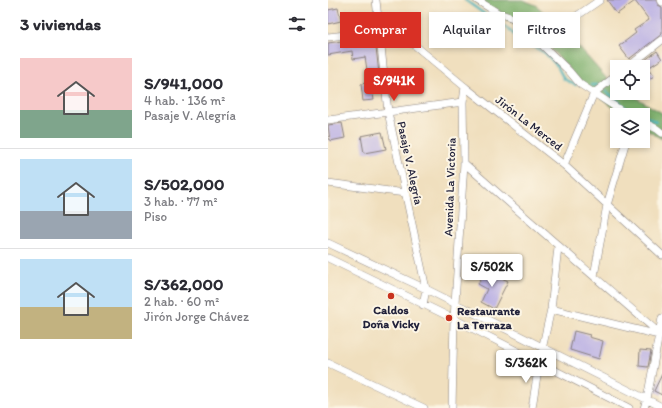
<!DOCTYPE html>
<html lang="es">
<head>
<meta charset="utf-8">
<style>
	:root { --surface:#fff; --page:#f7f7f7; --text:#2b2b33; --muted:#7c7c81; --line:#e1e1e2; --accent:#d93025 }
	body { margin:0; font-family:Itim,sans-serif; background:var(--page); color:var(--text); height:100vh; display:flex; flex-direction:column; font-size:15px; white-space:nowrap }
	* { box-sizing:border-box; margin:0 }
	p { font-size:13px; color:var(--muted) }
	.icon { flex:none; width:22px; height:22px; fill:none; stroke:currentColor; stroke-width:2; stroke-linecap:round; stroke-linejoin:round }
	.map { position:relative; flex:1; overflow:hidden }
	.panel { display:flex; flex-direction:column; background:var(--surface); width:328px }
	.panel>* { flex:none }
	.banner { position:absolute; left:12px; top:12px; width:262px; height:36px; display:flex; gap:8px }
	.tools { position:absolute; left:282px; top:60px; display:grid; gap:8px }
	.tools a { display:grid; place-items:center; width:40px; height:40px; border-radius:0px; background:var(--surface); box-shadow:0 2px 6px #0003; font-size:20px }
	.price { position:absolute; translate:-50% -34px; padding:0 9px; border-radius:4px; background:#fff; color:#222; font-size:13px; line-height:26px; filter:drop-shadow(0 1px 2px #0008) }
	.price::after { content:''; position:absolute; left:50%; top:24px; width:12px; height:9px; margin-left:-6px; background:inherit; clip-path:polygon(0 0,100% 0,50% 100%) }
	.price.on { background:var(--accent); color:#fff }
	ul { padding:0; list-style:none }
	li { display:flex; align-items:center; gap:12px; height:100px; padding:0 20px }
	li+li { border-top:1px solid var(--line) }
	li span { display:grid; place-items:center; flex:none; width:112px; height:80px; border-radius:0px; color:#555 }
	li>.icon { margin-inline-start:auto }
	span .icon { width:48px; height:48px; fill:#fffc; stroke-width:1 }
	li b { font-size:17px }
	h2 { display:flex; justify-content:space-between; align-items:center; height:48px; padding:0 20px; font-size:17px }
	.chip { padding:0 14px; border-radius:0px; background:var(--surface); box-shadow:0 2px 6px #0003; font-size:14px; line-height:36px }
	.chip.on { background:var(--accent); color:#fff }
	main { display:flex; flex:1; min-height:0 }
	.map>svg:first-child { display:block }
	.forest { fill:#7aae6a; stroke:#4e6852 }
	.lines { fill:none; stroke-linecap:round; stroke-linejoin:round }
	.stream { stroke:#3eafb8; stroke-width:2.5 }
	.building { fill:#b8aee4 }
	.minor-casing { stroke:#89807c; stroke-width:8 }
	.minor { stroke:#fff; stroke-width:7 }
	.poi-dot { fill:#c8321e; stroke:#fcf5e5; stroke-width:1.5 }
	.labels { text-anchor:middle; stroke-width:4; stroke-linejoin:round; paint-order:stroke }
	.street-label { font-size:12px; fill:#22223b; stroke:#fcf5e5 }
	.poi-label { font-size:12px; font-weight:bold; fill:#22223b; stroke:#fcf5e5 }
</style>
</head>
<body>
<main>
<section class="panel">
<h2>3 viviendas<svg class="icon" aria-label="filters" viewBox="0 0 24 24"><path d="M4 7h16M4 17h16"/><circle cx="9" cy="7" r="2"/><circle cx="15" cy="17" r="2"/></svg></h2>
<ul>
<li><span style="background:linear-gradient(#f6c9c9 65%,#7fa58c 0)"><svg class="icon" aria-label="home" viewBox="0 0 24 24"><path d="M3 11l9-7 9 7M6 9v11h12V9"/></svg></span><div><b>S/941,000</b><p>4 hab. · 136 m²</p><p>Pasaje V. Alegría</p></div></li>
<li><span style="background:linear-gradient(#bfe0f5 65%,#9aa5b1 0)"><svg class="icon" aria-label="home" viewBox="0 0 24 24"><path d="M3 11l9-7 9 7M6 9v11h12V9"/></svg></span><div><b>S/502,000</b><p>3 hab. · 77 m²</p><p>Piso</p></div></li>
<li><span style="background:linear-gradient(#bfe0f5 60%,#c2b280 0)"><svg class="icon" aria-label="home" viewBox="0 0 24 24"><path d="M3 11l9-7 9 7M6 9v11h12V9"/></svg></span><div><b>S/362,000</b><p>2 hab. · 60 m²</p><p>Jirón Jorge Chávez</p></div></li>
</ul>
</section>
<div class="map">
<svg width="334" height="408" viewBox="0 0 334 408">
	<rect width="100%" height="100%" fill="#fcf5e5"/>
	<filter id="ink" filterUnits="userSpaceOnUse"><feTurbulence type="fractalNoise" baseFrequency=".025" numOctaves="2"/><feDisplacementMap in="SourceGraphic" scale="8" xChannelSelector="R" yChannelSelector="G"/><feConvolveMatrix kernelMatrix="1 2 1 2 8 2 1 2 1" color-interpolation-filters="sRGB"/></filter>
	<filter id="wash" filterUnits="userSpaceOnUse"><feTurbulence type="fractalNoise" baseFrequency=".012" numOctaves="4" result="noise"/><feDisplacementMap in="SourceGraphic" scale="16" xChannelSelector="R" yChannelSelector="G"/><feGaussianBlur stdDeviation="0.9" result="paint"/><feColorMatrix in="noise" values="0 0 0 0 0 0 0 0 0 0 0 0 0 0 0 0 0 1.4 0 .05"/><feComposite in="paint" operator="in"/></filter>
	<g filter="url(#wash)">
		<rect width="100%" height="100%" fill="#f0dfbe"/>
		<path class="forest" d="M145 0H195L208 5 241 36 280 80 289 86V93H300L334 113V139L315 128V115H294L246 75 219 44Z"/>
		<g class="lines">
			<path class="stream" d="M137 0 162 18 182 30 188 37 217 53 229 66 236 79 248 85
				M264 85H270
				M278 91 300 110 315 115
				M315 115 328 122"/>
		</g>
		<g id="blocks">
			<path class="building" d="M279 0H328L330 5 334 7V34L301 59 291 46 308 33 306 30 321 20 307 1 289 14Z
				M10 8 13 21 0 24V10Z
				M36 38V40L47 38 51 74 40 76 37 57 25 59 24 51 0 55V43Z
				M329 51 334 59 320 68 326 76 315 83V67H308Z
				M43 82 46 100 35 101 33 84Z
				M14 123 17 138 2 141 0 125Z
				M54 132 58 149 36 153 33 136Z
				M157 270 180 281 166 309 153 302 159 289 150 284Z
				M246 331 262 335 261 337 275 341 271 359 242 350Z
				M312 350 323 351 320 367 311 366Z
				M334 374V395L326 391Z"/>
		</g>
	</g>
	<g filter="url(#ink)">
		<use href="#blocks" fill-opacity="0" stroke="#89807c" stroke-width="1"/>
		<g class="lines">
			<defs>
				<path id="minor" d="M48 0 60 112 98 289 95 305
					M149 0 170 13 194 21 200 27 211 42 241 71 252 84 300 115
					M333 0 334 2
					M49 14 137 87 236 165 334 255
					M0 37 52 31
					M211 42 272 0
					M300 67 334 40
					M0 120 135 102
					M315 122 329 129 334 133
					M136 163C200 220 266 276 331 333
					M236 165 266 93 289 75
					M0 183 77 193
					M0 243 98 289 334 407
					M0 258 126 319 301 408
					M266 276 279 205 298 141
					M223 309 331 335
					M0 363 96 408
					M124 408 126 319 136 163 135 102 137 87
					M204 408 211 363 223 309 230 247
					M316 408 319 399 334 318"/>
			</defs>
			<use href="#minor" class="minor-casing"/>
			<use href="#minor" class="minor"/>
		</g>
	</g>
	<g class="poi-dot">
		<circle cx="63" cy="296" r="4"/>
		<circle cx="121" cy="318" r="4"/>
	</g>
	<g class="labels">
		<g class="street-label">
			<text transform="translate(201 123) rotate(38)" y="4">Jirón La Merced</text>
			<text transform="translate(82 163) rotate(78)" y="4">Pasaje V. Alegría</text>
			<text transform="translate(122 187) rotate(-88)" y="4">Avenida La Victoria</text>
		</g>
		<g class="poi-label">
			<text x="63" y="314">Caldos<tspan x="63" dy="14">Doña Vicky</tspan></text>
			<text x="129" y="315" text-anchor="start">Restaurante<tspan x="129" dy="14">La Terraza</tspan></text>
		</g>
	</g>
</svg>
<div class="tools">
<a><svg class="icon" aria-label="locate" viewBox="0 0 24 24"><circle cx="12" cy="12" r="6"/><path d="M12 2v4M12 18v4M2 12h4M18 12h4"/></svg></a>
<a><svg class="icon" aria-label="layers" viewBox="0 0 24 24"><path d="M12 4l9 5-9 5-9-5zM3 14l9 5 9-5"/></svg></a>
</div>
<b class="price on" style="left:66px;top:102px">S/941K</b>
<b class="price" style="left:164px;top:288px">S/502K</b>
<b class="price" style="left:198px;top:384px">S/362K</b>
<div class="banner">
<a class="chip on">Comprar</a>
<a class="chip">Alquilar</a>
<a class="chip">Filtros</a>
</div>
</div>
</main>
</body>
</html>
